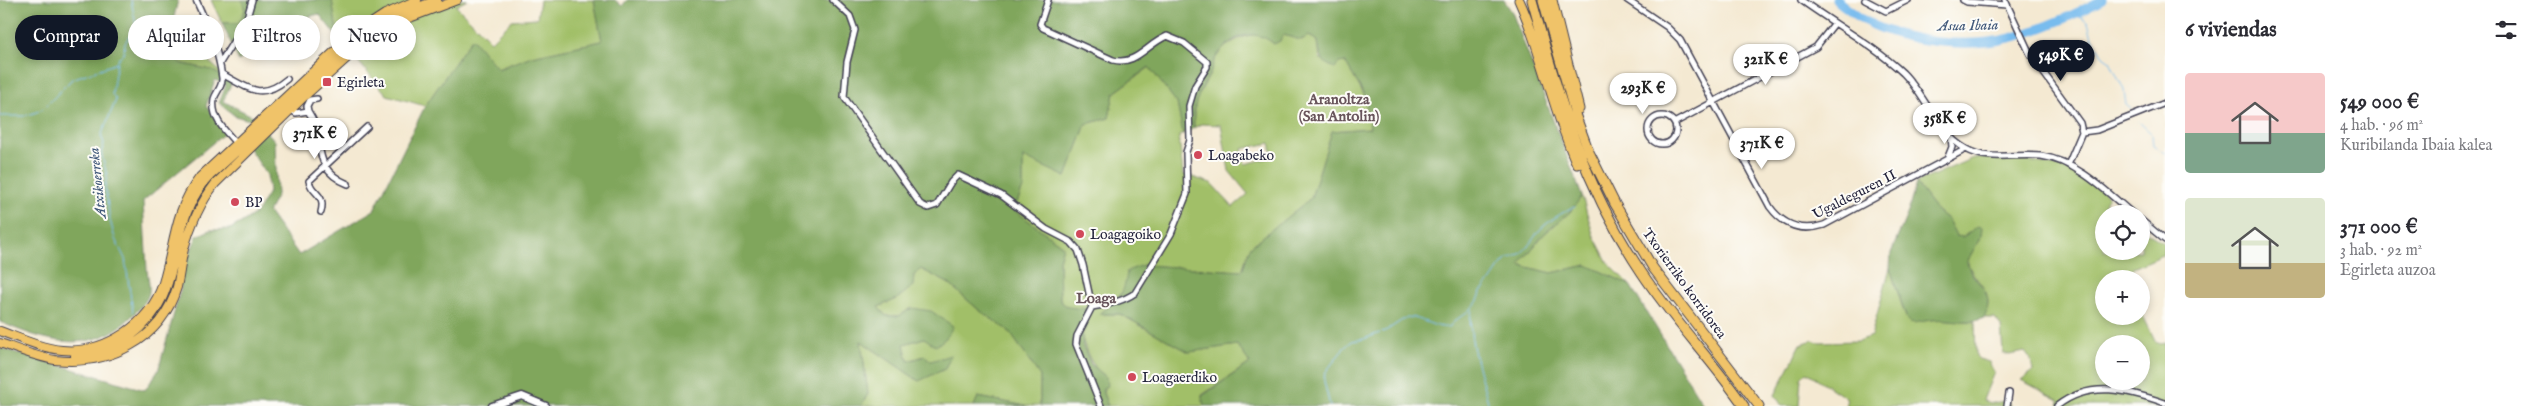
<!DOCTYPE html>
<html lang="es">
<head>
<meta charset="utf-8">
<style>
	:root { --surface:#fff; --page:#f7f7f7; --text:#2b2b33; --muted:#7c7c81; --accent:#111827 }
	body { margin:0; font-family:"IM FELL English",serif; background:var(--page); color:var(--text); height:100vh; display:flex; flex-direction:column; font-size:19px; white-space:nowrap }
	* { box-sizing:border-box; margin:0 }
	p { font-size:16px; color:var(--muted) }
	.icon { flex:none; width:28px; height:28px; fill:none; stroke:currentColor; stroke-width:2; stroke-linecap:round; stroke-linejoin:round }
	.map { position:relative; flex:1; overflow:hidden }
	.drawer { display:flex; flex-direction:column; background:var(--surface); width:375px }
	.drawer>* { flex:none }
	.hud { position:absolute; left:15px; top:15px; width:475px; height:45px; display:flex; gap:10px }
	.buttons { position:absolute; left:2095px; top:205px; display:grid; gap:10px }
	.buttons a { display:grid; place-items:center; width:55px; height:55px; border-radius:50%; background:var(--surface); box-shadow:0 2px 8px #0003; font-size:25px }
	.price { position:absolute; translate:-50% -42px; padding:0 11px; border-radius:18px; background:#fff; color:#222; font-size:16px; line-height:32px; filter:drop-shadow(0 1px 2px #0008) }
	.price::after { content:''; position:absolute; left:50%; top:30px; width:15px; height:11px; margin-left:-8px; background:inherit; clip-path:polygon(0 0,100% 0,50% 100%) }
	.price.active { background:var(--accent); color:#fff }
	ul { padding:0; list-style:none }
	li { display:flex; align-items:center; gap:15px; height:125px; padding:0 20px }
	li span { display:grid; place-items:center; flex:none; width:140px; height:100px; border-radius:5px; color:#555 }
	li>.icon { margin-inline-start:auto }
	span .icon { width:60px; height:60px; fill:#fffc; stroke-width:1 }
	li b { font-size:21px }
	h2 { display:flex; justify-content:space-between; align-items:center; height:60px; padding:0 20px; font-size:21px }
	.chip { padding:0 18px; border-radius:22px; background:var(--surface); box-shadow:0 2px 8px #0003; font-size:18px; line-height:45px }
	.chip.active { background:var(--accent); color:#fff }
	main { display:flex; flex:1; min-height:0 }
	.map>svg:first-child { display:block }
	.green { fill:#a1bf67; stroke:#627051; fill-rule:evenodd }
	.forest { fill:#80a65c; stroke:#51644c }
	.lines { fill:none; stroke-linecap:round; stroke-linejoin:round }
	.stream { stroke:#78bcee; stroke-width:1 }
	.river { stroke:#78bcee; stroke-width:9 }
	.minor-casing { stroke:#424052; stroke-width:8 }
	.tertiary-casing { stroke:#424052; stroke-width:9 }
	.primary-casing { stroke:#424052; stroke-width:10 }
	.motorway-casing { stroke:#424052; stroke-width:11 }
	.minor { stroke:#fff; stroke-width:5 }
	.tertiary { stroke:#fff; stroke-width:6 }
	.primary { stroke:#f0c369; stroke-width:8 }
	.motorway { stroke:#f0c369; stroke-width:9 }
	.poi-dot { fill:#d1495b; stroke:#fdfcf7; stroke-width:2 }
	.labels { text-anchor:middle; stroke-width:4; stroke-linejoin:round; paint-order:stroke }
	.poi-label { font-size:14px; fill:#22223b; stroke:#fdfcf7; text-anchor:start }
	.street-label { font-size:14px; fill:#22223b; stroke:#fdfcf7 }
	.water-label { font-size:15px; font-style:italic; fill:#40587a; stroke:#fdfcf7 }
	.neighbourhood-label { font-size:15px; font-weight:bold; fill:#69555c; stroke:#fdfcf7 }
</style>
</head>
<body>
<main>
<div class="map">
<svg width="2165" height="406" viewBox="0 0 2165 406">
	<rect width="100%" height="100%" fill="#fdfcf7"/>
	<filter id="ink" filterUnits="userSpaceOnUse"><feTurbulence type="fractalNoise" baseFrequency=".02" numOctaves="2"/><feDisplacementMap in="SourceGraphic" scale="10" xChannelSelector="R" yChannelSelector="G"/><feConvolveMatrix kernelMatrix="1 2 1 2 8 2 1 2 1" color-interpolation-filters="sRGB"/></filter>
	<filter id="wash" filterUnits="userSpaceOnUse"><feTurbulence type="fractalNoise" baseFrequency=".0096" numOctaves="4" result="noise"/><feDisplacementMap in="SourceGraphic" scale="20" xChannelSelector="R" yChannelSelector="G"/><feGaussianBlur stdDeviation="1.12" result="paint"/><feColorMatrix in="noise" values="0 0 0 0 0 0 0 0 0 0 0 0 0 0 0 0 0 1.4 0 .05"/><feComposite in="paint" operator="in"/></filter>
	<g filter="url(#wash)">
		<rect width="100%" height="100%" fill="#f4e9d2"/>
		<path class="green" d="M211 0H242L245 10 239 23H222Z
			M332 0H467L456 6 491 41 512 20 537 18 540 0H594L602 41 532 56 497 69 472 38 425 106 387 95 338 38Z
			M1255 34 1264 35 1274 44 1283 35 1301 40 1309 36 1318 41 1320 59 1345 62 1365 96 1370 128 1332 131 1311 198 1250 247 1242 271 1143 265 1113 304 1100 314H1120L1189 352 1237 345 1250 363 1202 395 1204 406H1108L1103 393 1106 377C1075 355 1088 319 1060 302L1059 260 1063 246 1014 210 1023 188V156L1066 177 1086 124 1109 118 1114 93 1150 67 1177 103 1183 134 1179 136 1183 174 1211 183 1233 207 1248 194 1229 171 1221 125 1201 124 1194 128C1192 103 1198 96 1209 76 1211 72 1212 66 1214 61 1222 45 1239 37 1255 34ZM1270 143 1273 157 1245 164 1242 149Z
			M169 38 206 59 232 82 211 70 180 63 168 52Z
			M1973 158C2016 160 2079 159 2108 197L2099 218 2104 224V251H2141V229L2164 243 2163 255 2133 268 2127 279H2104V316H2141V312L2156 342 2160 344 2165 343V406H2060L2059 400 2021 380 2033 371 2031 360 2025 352 2009 355 2003 353 2001 326 1995 318H1984C1996 290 1977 286 1968 264L1969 257 1977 244 1978 226 1963 237 1956 236 1948 220 1936 210 1916 183ZM2104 344H2141V381H2104Z
			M1582 196 1593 234 1608 263 1630 285 1587 265 1552 273 1519 265 1544 234 1570 212Z
			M1890 268 1905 315 1909 322 1940 319 1975 322 1976 356 1979 359 1989 362 1994 372 1983 400 1990 403 2008 401 2010 406H1847L1846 398 1807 372 1801 378 1799 406H1782L1775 395 1801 344 1813 340 1817 342 1859 341 1871 336Z
			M921 269 948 283 979 310 1009 331 1040 376V406H1026L978 397 974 406H861L868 394 861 341 919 381 931 361 925 356 908 361 904 344 924 338 912 308 899 316H886L878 307 897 299 914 275Z"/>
		<path class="forest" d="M0 0H178L169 38 168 52 180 63 211 70 232 82 223 101 254 117 275 141 277 195 268 212 299 255 374 210 425 106 472 38 498 69 532 56 602 41 594 0H615L622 6 627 0H1504L1512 12 1582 196 1570 212 1544 234 1519 265 1552 273 1587 265 1630 285 1704 406H1204L1202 396 1250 363 1237 345 1189 352 1120 314H1099C1118 300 1125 295 1127 271L1143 265 1242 271 1250 247 1311 198 1332 131 1370 128 1365 96 1345 62 1339 63 1335 68C1320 63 1320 55 1318 41L1309 36 1301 40 1283 35 1280 41 1274 44C1253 26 1229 37 1215 59 1212 64 1212 72 1208 77 1198 94 1192 107 1194 128L1183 134 1177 103 1149 67 1114 93 1109 118 1086 124 1066 177 1023 157V188L1014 210 1063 246 1059 260 1060 301 1068 307 1086 309 1087 326 1082 334 1083 346 1091 364 1106 377 1107 386 1103 388V393L1108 406H1040V376L1009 331 979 310 948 283 921 269 914 275 913 286 897 299 878 307 886 316H899L912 308 931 311 953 326 947 337 936 346 924 338 904 344 908 361 925 356 931 361 951 355 945 369 919 381 861 341 868 394 861 406H0V348L145 390 158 371 181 288 179 279 197 236 210 230 230 229 244 221 257 212 269 192 267 175 240 135 253 121 235 116 219 103 226 85 215 80 206 106 226 132 143 201C144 224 146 247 147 270 148 277 150 286 149 293 147 302 137 311 131 317 91 357 44 341 0 322Z
			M242 0H332L338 38 319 14 286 22 239 61 222 23H239L245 10Z
			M1916 183 1936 210 1948 220 1956 236 1963 237 1978 226 1982 227 1981 236 1967 262C1974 288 1997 286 1984 318 1966 326 1945 316 1925 321 1918 322 1913 325 1907 320L1890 268 1891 253 1908 212Z
			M978 397 1026 406H974Z"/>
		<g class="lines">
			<path class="stream" d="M131 0 136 25 125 43 124 52 117 60 112 94 116 100 101 136 104 143 101 153 107 175 105 187 110 220 115 239 125 259 133 312
				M2071 14 2080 16 2088 22 2092 38 2103 56 2110 61 2124 90 2126 105 2131 109
				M0 116H24L34 113 43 109 72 79 117 63
				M2139 122 2152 134 2153 146 2165 153
				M1472 309C1465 334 1483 381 1489 406
				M1330 406 1324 381 1325 373 1344 348 1352 341 1364 339 1387 330 1407 317C1421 317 1435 329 1449 327 1460 314 1479 309 1481 291 1493 281 1494 272 1505 261 1509 257 1513 258 1518 255 1527 250 1532 240 1538 232 1544 224 1565 210 1575 207"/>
			<path class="river" d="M1836 0C1846 7 1856 16 1867 22 1906 42 1967 49 2010 38 2041 30 2074 15 2102 0"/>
		</g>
	</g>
	<g filter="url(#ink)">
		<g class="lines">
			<defs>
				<path id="minor" d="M196 0C207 24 219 51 222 78 223 86 216 92 214 99 211 118 225 131 236 143
					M833 0 850 16 855 30 847 62 844 97 920 204 928 208 937 205 951 182 958 175 1001 195 1046 229 1071 242 1078 250 1083 265 1092 307 1077 336 1076 344 1101 406
					M1048 0 1040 24 1043 28 1113 60C1136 66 1147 44 1167 36L1184 43 1207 62V67L1195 86 1189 106 1190 140 1186 152 1187 194 1171 234 1135 293C1122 302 1107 305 1092 307
					M1627 0 1667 27 1680 40 1770 207C1784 226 1802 232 1824 225L1966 149
					M1801 0C1834 24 1873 45 1903 73 1926 96 1937 133 1966 149 1989 162 2016 153 2041 156 2077 161 2107 192 2133 214
					M1865 0 1886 11 1908 0
					M1963 0 1967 2 2007 5
					M2005 0 2030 54 2080 123 2082 132
					M220 63 246 21 252 0
					M222 74C248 88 261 101 287 79
					M291 110 296 113 308 111C327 138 308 168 348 184
					M308 111 307 106 310 100 317 99
					M1648 130a14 14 0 1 1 28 0a14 14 0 1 1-28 0Z
					M1674 123 1816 47 1834 24
					M1948 157 1952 147 1951 137
					M2068 165 2082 132 2097 130 2165 103
					M321 212C326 193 312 195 309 181L367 127
					M2141 220 2165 240
					M2007 406 2009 393
					M2057 406C2090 380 2128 390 2165 403"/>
				<path id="tertiary" d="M492 406 522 396 546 406"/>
				<path id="primary" d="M0 331C19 338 41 348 62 350 105 354 150 324 163 283 175 244 173 212 200 177L350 37 385 14 417 0
					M0 343C17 349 36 357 55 360 108 366 161 341 177 287 180 274 181 261 184 249 190 227 201 202 215 184L307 94 365 42 404 20 457 0
					M75 356C95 355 115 348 131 336 190 293 162 224 211 175L362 36 405 12 437 0"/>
				<path id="motorway" d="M1519 0C1543 53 1553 111 1577 164
					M1532 0C1560 101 1583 185 1642 273 1673 320 1712 360 1744 406
					M1543 0 1576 117 1589 152 1615 204 1653 268 1759 406
					M1552 0 1579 109"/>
			</defs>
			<use href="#minor" class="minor-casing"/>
			<use href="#tertiary" class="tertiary-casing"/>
			<use href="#primary" class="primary-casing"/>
			<use href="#motorway" class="motorway-casing"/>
			<use href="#minor" class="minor"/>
			<use href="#tertiary" class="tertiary"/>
			<use href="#primary" class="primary"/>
			<use href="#motorway" class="motorway"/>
		</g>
	</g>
	<g class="poi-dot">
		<rect x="322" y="77" width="10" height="10" rx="2.5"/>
		<circle cx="1198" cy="155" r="5"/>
		<circle cx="235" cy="202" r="5"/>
		<circle cx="1080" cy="234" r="5"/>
		<circle cx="1132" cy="377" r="5"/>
	</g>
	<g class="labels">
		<g class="poi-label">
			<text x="337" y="87">Egirleta</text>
			<text x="1208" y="160">Loagabeko</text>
			<text x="245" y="207">BP</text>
			<text x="1090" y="239">Loagagoiko</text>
			<text x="1142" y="382">Loagaerdiko</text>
		</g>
		<g class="street-label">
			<text transform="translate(1854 194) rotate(-27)" y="5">Ugaldeguren II</text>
			<text transform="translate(1685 283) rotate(54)" y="5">Txorierriko korridorea</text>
		</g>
		<g class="water-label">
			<text transform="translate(1968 25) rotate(-1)" y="5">Asua Ibaia</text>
			<text transform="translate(97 183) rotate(-96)" y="5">Atxikoerreka</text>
		</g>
		<g class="neighbourhood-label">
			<text x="1339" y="104">Aranoltza<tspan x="1339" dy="17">(San Antolin)</tspan></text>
			<text x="1096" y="303">Loaga</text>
		</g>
	</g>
</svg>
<div class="buttons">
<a><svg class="icon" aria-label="locate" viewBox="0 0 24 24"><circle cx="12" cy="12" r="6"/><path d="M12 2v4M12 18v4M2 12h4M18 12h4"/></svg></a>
<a>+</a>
<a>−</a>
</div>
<b class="price active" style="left:2061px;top:82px">549K €</b>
<b class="price" style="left:1766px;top:86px">321K €</b>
<b class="price" style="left:1643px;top:115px">293K €</b>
<b class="price" style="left:1945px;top:145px">358K €</b>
<b class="price" style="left:315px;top:160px">371K €</b>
<b class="price" style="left:1762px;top:170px">371K €</b>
<div class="hud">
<a class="chip active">Comprar</a>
<a class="chip">Alquilar</a>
<a class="chip">Filtros</a>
<a class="chip">Nuevo</a>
</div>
</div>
<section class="drawer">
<h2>6 viviendas<svg class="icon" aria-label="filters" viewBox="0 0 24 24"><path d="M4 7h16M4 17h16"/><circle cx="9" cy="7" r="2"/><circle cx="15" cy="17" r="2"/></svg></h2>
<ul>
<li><span style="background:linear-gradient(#f6c9c9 60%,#7fa58c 0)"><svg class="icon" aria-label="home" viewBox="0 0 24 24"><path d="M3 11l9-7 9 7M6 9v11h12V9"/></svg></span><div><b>549 000 €</b><p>4 hab. · 96 m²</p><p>Kuribilanda Ibaia kalea</p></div></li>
<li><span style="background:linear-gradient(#dfe7d0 65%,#c2b280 0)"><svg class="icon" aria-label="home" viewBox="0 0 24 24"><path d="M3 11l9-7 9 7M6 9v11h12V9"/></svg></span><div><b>371 000 €</b><p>3 hab. · 92 m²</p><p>Egirleta auzoa</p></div></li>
</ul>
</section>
</main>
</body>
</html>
